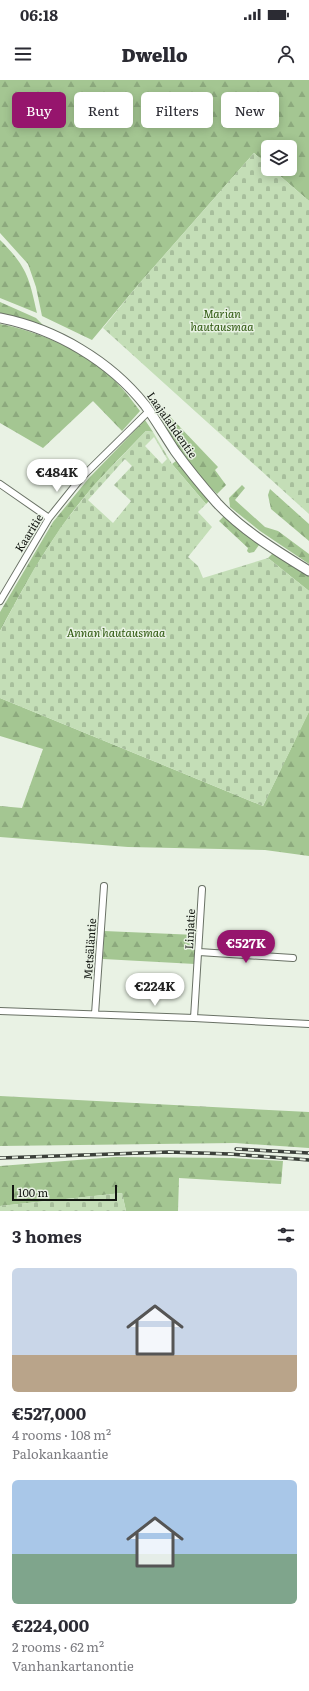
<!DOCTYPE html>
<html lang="en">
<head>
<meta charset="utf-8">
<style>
	:root { --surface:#fff; --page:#f2f2f3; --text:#2b2b33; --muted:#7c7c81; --accent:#96156d }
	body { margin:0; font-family:Literata,serif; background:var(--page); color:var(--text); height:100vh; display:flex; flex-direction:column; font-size:15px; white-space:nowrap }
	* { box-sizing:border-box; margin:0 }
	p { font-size:13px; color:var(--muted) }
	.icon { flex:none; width:22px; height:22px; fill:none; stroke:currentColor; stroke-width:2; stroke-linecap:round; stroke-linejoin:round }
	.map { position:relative; height:1131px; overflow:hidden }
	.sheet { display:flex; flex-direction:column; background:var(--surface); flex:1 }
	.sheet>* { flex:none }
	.banner { position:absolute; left:12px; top:12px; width:285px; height:36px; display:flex; gap:8px }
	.buttons { position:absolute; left:261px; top:60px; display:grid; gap:8px }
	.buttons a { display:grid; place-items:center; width:36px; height:36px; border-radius:6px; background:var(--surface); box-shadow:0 2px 10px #0003; font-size:20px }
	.scale { position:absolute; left:12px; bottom:10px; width:105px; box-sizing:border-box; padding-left:4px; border:2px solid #121611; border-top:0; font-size:11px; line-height:14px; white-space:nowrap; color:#121611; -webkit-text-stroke:3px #e9f2e4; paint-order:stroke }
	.price { position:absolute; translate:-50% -34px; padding:0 9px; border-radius:14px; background:#fff; color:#222; font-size:13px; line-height:26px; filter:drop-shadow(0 1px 2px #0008) }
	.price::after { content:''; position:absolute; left:50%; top:24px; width:12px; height:9px; margin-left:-6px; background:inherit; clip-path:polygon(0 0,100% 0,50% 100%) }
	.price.active { background:var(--accent); color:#fff }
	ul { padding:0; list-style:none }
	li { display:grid; align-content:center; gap:8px; height:212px; padding:0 12px }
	li span { display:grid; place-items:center; height:124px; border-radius:6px; color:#555 }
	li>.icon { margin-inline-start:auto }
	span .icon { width:72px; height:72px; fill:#fffc; stroke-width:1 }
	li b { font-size:17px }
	h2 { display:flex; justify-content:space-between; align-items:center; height:48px; padding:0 12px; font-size:17px }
	.tag { padding:0 14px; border-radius:6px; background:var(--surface); box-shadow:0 2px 10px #0003; font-size:14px; line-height:36px }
	.tag.active { background:var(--accent); color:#fff }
	.status { display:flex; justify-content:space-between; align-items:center; height:28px; padding:0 20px; background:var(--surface); direction:ltr }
	.status svg { height:11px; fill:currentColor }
	header { display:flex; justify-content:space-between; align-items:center; height:52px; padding:0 12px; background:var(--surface); font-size:18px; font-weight:800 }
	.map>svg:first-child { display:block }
	.forest { fill:url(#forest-firs) }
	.cemetery { fill:url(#cemetery-stones); fill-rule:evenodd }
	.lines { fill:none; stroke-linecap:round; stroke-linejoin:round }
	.street-casing { stroke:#697165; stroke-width:8 }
	.secondary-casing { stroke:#697165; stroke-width:11 }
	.street { stroke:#fff; stroke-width:6 }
	.secondary { stroke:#fff; stroke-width:9 }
	.rail-casing { stroke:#3b403a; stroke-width:3.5 }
	.rail { stroke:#e9f2e4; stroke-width:2; stroke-dasharray:6; stroke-linecap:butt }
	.labels { text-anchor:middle; stroke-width:3; stroke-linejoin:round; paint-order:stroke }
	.park-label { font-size:11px; font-style:italic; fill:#2e580f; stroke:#e9f2e4 }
	.street-label { font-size:11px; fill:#121611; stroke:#e9f2e4 }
</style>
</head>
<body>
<div class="status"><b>06:18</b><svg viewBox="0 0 49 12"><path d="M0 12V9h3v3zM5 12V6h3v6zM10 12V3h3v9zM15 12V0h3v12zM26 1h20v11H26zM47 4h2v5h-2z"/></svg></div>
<header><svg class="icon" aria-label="menu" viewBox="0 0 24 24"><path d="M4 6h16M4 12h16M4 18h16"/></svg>Dwello<svg class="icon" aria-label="person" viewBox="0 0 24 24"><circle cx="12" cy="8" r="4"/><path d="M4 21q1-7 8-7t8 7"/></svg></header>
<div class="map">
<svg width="309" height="1131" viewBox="0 0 309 1131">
	<defs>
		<pattern id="forest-firs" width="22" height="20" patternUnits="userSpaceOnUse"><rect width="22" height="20" fill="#a4c692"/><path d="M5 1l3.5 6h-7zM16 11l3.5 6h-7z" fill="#8ca97d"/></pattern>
		<pattern id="cemetery-stones" width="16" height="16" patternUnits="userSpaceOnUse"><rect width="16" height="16" fill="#c4deb7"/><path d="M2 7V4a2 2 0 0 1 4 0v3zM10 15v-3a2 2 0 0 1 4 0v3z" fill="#a7be9c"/></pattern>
	</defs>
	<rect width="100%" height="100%" fill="#e9f2e4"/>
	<path class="forest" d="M0 0H309V121L272 89H290V67H268V85L254 73 138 205 92 260 42 236 36 207 28 184 0 153Z
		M0 160C27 187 29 197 37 233L0 218Z
		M0 222 36 238 44 246 0 234Z
		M0 244C35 250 84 271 110 296 121 306 131 319 140 331L122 351 93 321 43 368 0 343Z
		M160 326 218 387 215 390 226 405 217 414C192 390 173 360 153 332Z
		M145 340 153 352 146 351C116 382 85 412 61 448 38 480 19 516 0 551V532L53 442 89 398Z
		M176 381 209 421 206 424 172 384Z
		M242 405 245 408 235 420 265 447 278 451 309 474V484L260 451 230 427 229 418Z
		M270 409 309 444V461L271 429 268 415Z
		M224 436 259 465 254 472 249 473 247 471 248 468 219 441Z
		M273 473 309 496V511L268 478Z
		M0 618 263 726 309 631V776L265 770 128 767 0 757V726L22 728 43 669 0 656Z
		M104 851 197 855 195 884 103 879Z
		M0 1016 309 1032V1068L235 1063 0 1066Z
		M116 1077 233 1078 283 1081 281 1104 179 1098 178 1131H126L122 1113 0 1126V1086Z"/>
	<path class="cemetery" d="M254 73 268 85V89H272L309 121V434L103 248 138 205Z
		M146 351 153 352 172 384 206 424 198 432 212 447 188 477 198 486 203 498 268 478 309 511V632L263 726 0 618V551L34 489 61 447 93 406ZM154 357 167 379 162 384 145 366ZM125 379 132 386 114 405 131 421 113 443 88 420Z
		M122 1113 126 1131H0V1126Z"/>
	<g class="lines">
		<defs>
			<path id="street" d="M0 404 49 438
				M0 521 49 438 82 397 149 331
				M199 872 293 878
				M0 931 194 938 309 944
				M95 934 104 806
				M194 938 202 809"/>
			<path id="secondary" d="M0 238C56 249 110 281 145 325 156 340 165 356 175 371 188 389 202 406 217 423 243 451 277 471 309 491"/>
		</defs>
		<use href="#street" class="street-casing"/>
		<use href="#secondary" class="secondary-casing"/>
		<use href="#street" class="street"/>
		<use href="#secondary" class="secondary"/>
		<defs>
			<path id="rail" d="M236 1069 309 1073
				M0 1078 169 1072 230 1074 309 1080"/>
		</defs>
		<use href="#rail" class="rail-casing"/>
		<use href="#rail" class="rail"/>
	</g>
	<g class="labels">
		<g class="park-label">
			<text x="222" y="238">Marian<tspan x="222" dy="13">hautausmaa</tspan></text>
			<text x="116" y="557">Annan hautausmaa</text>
		</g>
		<g class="street-label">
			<text transform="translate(172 345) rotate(55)" y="4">Laajalahdentie</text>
			<text transform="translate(29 453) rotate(-58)" y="4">Kaaritie</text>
			<text transform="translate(190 849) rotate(-87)" y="4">Linjatie</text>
			<text transform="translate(90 869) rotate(-86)" y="4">Metsäläntie</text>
		</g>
	</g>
</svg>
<div class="buttons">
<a><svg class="icon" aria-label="layers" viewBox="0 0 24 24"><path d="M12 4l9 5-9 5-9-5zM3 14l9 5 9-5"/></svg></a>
</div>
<div class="scale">100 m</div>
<b class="price" style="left:57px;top:413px">€484K</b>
<b class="price active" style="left:246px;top:884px">€527K</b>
<b class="price" style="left:155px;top:927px">€224K</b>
<div class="banner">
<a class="tag active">Buy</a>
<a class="tag">Rent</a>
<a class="tag">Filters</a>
<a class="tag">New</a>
</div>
</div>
<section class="sheet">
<h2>3 homes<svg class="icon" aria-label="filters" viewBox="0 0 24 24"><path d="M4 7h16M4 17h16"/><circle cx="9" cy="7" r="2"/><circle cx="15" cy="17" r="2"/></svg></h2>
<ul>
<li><span style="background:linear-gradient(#c9d6e8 70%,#b9a48a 0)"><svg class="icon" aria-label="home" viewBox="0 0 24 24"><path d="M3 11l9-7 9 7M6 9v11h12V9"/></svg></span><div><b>€527,000</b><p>4 rooms · 108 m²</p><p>Palokankaantie</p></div></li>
<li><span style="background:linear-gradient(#a9c7e8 60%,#7fa58c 0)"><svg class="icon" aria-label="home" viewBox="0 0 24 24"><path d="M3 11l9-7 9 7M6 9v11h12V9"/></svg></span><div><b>€224,000</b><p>2 rooms · 62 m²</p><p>Vanhankartanontie</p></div></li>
</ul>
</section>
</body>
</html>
